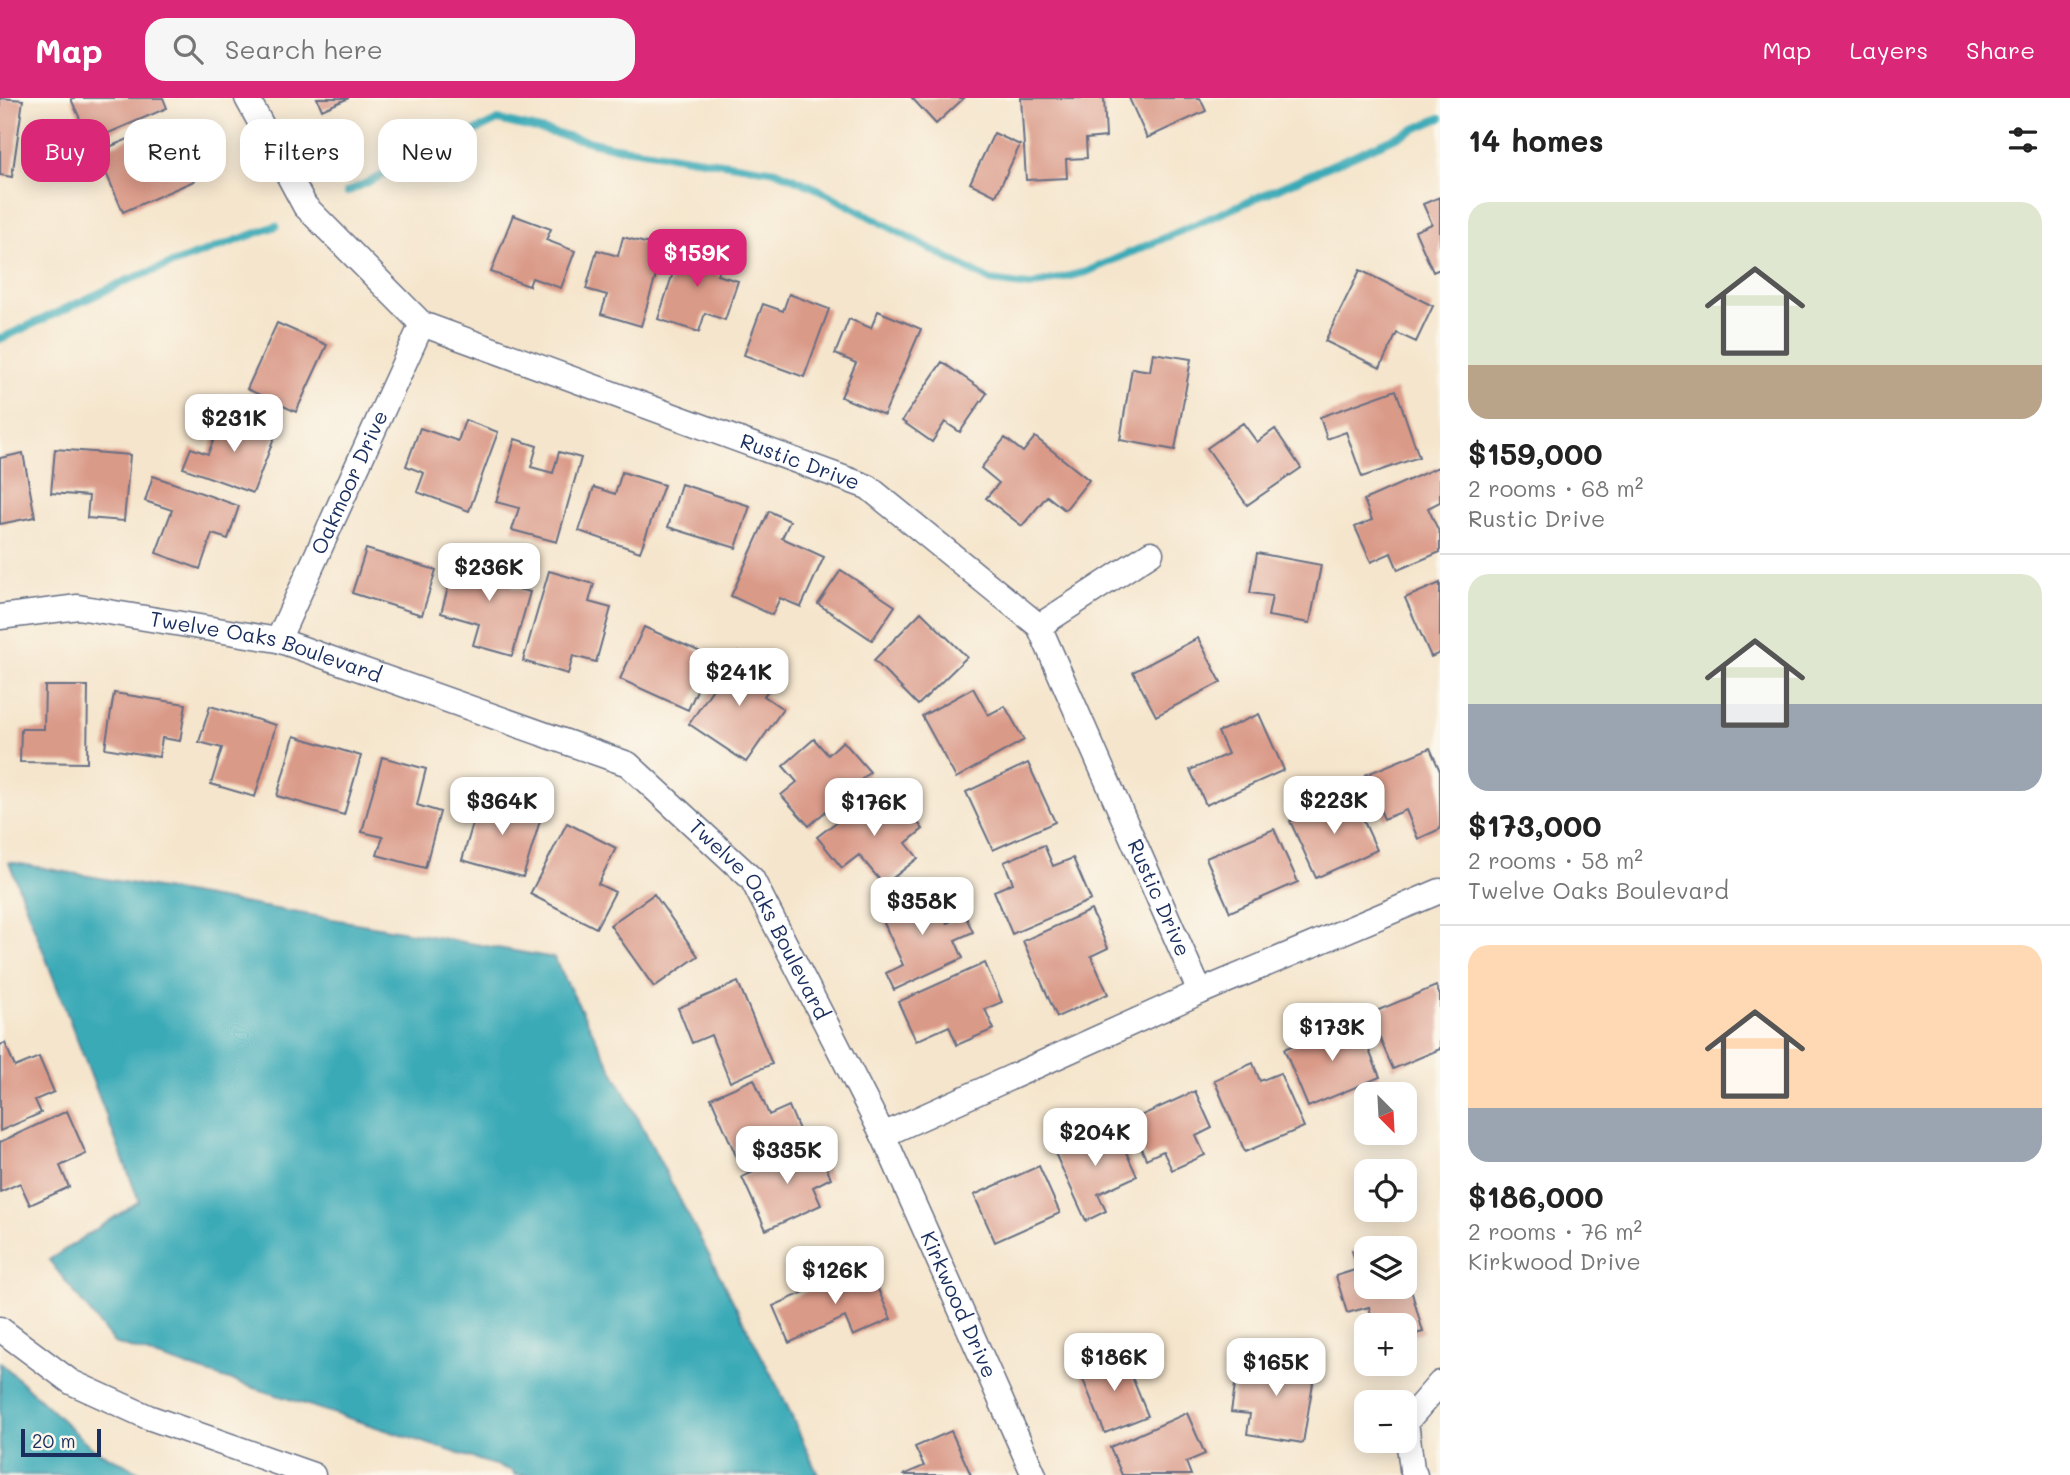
<!DOCTYPE html>
<html lang="en">
<head>
<meta charset="utf-8">
<style>
	:root { --surface:#fff; --page:#f6f6f6; --text:#222; --muted:#767676; --line:#e0e0e0; --accent:#db2777 }
	body { margin:0; font-family:Mali,sans-serif; background:var(--page); color:var(--text); height:100vh; display:flex; flex-direction:column; font-size:26px; white-space:nowrap }
	* { box-sizing:border-box; margin:0 }
	p { font-size:23px; color:var(--muted) }
	.icon { flex:none; width:38px; height:38px; fill:none; stroke:currentColor; stroke-width:2; stroke-linecap:round; stroke-linejoin:round }
	.map { position:relative; flex:1; overflow:hidden }
	.panel { display:flex; flex-direction:column; background:var(--surface); width:630px }
	.panel>* { flex:none }
	.banner { position:absolute; left:21px; top:21px; width:665px; height:63px; display:flex; gap:14px }
	.needle { width:46px; rotate:156deg }
	.controls { position:absolute; left:1354px; top:984px; display:grid; gap:14px }
	.controls a { display:grid; place-items:center; width:63px; height:63px; border-radius:14px; background:var(--surface); box-shadow:0 4px 18px #0003; font-size:35px }
	.scale { position:absolute; left:21px; bottom:18px; width:80px; box-sizing:border-box; padding-left:7px; border:4px solid #1b2f5e; border-top:0; font-size:19px; line-height:24px; white-space:nowrap; color:#1b2f5e; -webkit-text-stroke:5px #fbf7ec; paint-order:stroke }
	.price { position:absolute; translate:-50% -60px; padding:0 16px; border-radius:14px; background:#fff; color:#222; font-size:23px; line-height:46px; filter:drop-shadow(0 2px 4px #0008) }
	.price::after { content:''; position:absolute; left:50%; top:42px; width:21px; height:16px; margin-left:-10px; background:inherit; clip-path:polygon(0 0,100% 0,50% 100%) }
	.price.active { background:var(--accent); color:#fff }
	ul { padding:0; list-style:none }
	li { display:grid; align-content:center; gap:14px; height:371px; padding:0 28px }
	li+li { border-top:2px solid var(--line) }
	li span { display:grid; place-items:center; height:217px; border-radius:21px; color:#555 }
	li>.icon { margin-inline-start:auto }
	span .icon { width:126px; height:126px; fill:#fffc; stroke-width:1 }
	li b { font-size:30px }
	h2 { display:flex; justify-content:space-between; align-items:center; height:84px; padding:0 28px; font-size:30px }
	.tag { padding:0 24px; border-radius:21px; background:var(--surface); box-shadow:0 4px 18px #0003; font-size:24px; line-height:63px }
	.tag.active { background:var(--accent); color:#fff }
	header { display:flex; align-items:center; gap:42px; box-sizing:border-box; height:98px; padding:0 35px; background:var(--accent); color:#fff }
	header strong { font-size:33px }
	nav { display:flex; gap:38px; margin-inline-start:auto; font-size:24px }
	.search { width:490px; height:63px; background:var(--page); display:flex; align-items:center; gap:18px; box-sizing:border-box; padding:0 24px; border-radius:21px; color:var(--muted); font-size:26px }
	main { display:flex; flex:1; min-height:0 }
	.map>svg:first-child { display:block }
	.water { fill:#3aaab7; stroke:#2a6c8a; stroke-width:2 }
	.lines { fill:none; stroke-linecap:round; stroke-linejoin:round }
	.stream { stroke:#3aaab7; stroke-width:8 }
	.building { fill:#da9a88 }
	.street-casing { stroke:#676f84; stroke-width:27 }
	.street { stroke:#fff; stroke-width:24 }
	.labels { text-anchor:middle; stroke-width:6; stroke-linejoin:round; paint-order:stroke }
	.street-label { font-size:21px; fill:#1b2f5e; stroke:#fbf7ec }
</style>
</head>
<body>
<header>
<strong>Map</strong>
<div class="search"><svg class="icon" aria-label="search" viewBox="0 0 24 24"><circle cx="10" cy="10" r="6"/><path d="M15 15l6 6"/></svg>Search here</div>
<nav><a>Map</a><a>Layers</a><a>Share</a></nav>
</header>
<main>
<div class="map">
<svg width="1440" height="1377" viewBox="0 0 1440 1377">
	<rect width="100%" height="100%" fill="#fbf7ec"/>
	<filter id="ink" filterUnits="userSpaceOnUse"><feTurbulence type="fractalNoise" baseFrequency=".0143" numOctaves="2"/><feDisplacementMap in="SourceGraphic" scale="14" xChannelSelector="R" yChannelSelector="G"/><feConvolveMatrix kernelMatrix="1 2 1 2 8 2 1 2 1" color-interpolation-filters="sRGB"/></filter>
	<filter id="wash" filterUnits="userSpaceOnUse"><feTurbulence type="fractalNoise" baseFrequency=".00686" numOctaves="4" result="noise"/><feDisplacementMap in="SourceGraphic" scale="28" xChannelSelector="R" yChannelSelector="G"/><feGaussianBlur stdDeviation="1.57" result="paint"/><feColorMatrix in="noise" values="0 0 0 0 0 0 0 0 0 0 0 0 0 0 0 0 0 1.4 0 .05"/><feComposite in="paint" operator="in"/></filter>
	<g filter="url(#wash)">
		<rect width="100%" height="100%" fill="#f5e5cc"/>
		<path class="water" d="M9 764 554 860 784 1301 818 1377H515L513 1373 114 1245 49 1162 139 1103Z
			M0 1264 92 1350 145 1377H0Z"/>
		<g class="lines">
			<path class="stream" d="M347 94 498 22 609 48 776 73 818 91 991 183 1029 188 1086 174 1440 20
				M0 241 128 182 276 128"/>
		</g>
		<g id="blocks">
			<path class="building" d="M0 0 23 2 12 79 0 77Z
				M74 0H163L167 10 90 43 71 1Z
				M317 0H349L322 12Z
				M912 0H964L936 26Z
				M1021 0H1104L1106 39 1086 41 1087 60 1066 61 1067 80 1026 82Z
				M1129 0H1200L1206 13 1147 40Z
				M994 35 1020 47 996 98 970 85Z
				M133 39 142 59 177 44 194 83 123 114 97 54Z
				M1440 99V171L1433 174 1415 133 1432 126 1423 106Z
				M513 117 551 131 546 142 575 153 561 190 532 180 529 188 491 174Z
				M623 139 664 150 641 228 601 216 607 197 586 191 597 152 618 158Z
				M683 144 723 157 717 177 738 183 725 222 705 215 699 234 658 221Z
				M1360 172 1433 208 1416 244 1397 235 1380 270 1325 243Z
				M789 196 829 211 804 279 744 257 763 206 783 213Z
				M878 213 921 231 884 317 841 299 856 265 835 256 849 221 871 230Z
				M277 225 327 247 296 314 247 291Z
				M1153 255 1191 261 1175 352 1120 342 1132 270 1150 273Z
				M942 264 987 295 960 334 945 324 932 344 902 323Z
				M1396 292 1419 359 1362 379 1346 334 1327 341 1320 319Z
				M224 315 276 335 253 395 183 370 191 350 208 356Z
				M465 322 498 334 469 413 417 394 424 375 406 368 420 330 458 343Z
				M1243 325 1257 344 1275 331 1301 370 1247 407 1207 350Z
				M1035 339 1089 382 1065 412 1047 398 1022 428 986 400 999 385 981 370 1005 340 1023 354Z
				M515 341 537 348 531 369 553 375 559 354 581 360 557 444 512 432 519 410 496 404Z
				M55 351 130 357 124 423 87 420 89 398 51 395Z
				M23 355 35 419 0 426V360Z
				M1438 369 1440 374V404L1428 410 1440 436V454L1398 472 1391 455 1371 464 1355 429 1372 422 1364 402Z
				M622 374 664 387 640 454 579 433 594 389 615 396Z
				M153 378 239 408 228 441 212 436 200 471 156 455 172 412 145 403Z
				M681 386 750 408 736 450 668 429Z
				M769 413 790 423 782 440 824 459 801 509 780 500 772 517 731 498Z
				M366 451 436 472 422 517 352 495Z
				M1257 455 1321 467 1310 525 1268 518 1272 498 1250 495Z
				M478 457 517 467 511 489 530 494 512 558 473 547 479 526 441 515 453 472 472 478Z
				M841 472 895 508 872 542 818 506Z
				M549 473 594 486 589 504 611 510 596 564 573 558 568 576 523 563Z
				M1440 485V555L1431 559 1405 500Z
				M921 514 967 559 918 607 874 562Z
				M644 529 712 559 688 612 620 581Z
				M1198 540 1221 584 1156 618 1133 574Z
				M738 554 776 580 764 598 783 611 746 664 689 626Z
				M45 588H88L87 665 20 664 21 631H44Z
				M973 590 988 617 1005 608 1024 642 956 680 922 618Z
				M114 595 186 606 180 643 162 640 159 659 105 650Z
				M210 608 276 627 255 699 211 686 222 650 199 644Z
				M1259 616 1284 672 1206 707 1190 672 1228 656 1218 634Z
				M294 638 361 658 344 717 277 698Z
				M814 641 828 657 843 643 870 674 809 728 781 697 797 684 783 668Z
				M1430 650 1440 673V731L1418 741 1406 712 1384 721 1365 677Z
				M382 659 426 671 417 707 440 714 425 770 377 757 383 739 362 734Z
				M1028 665 1055 724 993 752 966 694Z
				M1351 695 1377 752 1316 780 1290 723Z
				M481 699 542 716 523 779 462 762Z
				M869 699 881 714 898 700 923 731 906 745 918 760 884 787 859 757 842 770 817 739Z
				M567 725 616 750 598 786 615 794 596 830 530 796Z
				M1274 731 1298 784 1230 814 1206 760Z
				M1044 747 1053 768 1073 760 1091 802 1012 836 994 793 1013 785 1004 764Z
				M931 790 947 825 965 817 973 834 955 842 963 860 894 892 886 875 903 867 879 814Z
				M654 796 698 858 654 889 610 827Z
				M1091 812 1108 850 1091 858 1108 896 1057 919 1023 843Z
				M985 865 1002 904 985 911 994 931 957 947 949 928 916 943 898 904Z
				M738 884 772 966 730 984 711 937 692 945 678 910Z
				M1436 888 1440 898V951L1393 971 1369 916Z
				M1356 921 1380 979 1308 1009 1284 951Z
				M5 945 15 969 39 959 54 994 35 1002 41 1015 0 1033V947Z
				M1253 965 1260 983 1280 975 1304 1029 1245 1054 1214 982Z
				M754 981 769 1017 789 1008 802 1039 740 1067 711 1000Z
				M1195 993 1212 1030 1196 1038 1205 1057 1172 1072 1163 1053 1146 1061 1129 1023Z
				M67 1013 86 1056 60 1068 69 1089 30 1107 20 1085 0 1094V1044Z
				M1113 1026 1137 1078 1098 1096 1106 1113 1086 1123 1054 1053Z
				M815 1046 831 1080 813 1089 821 1107 766 1132 742 1079Z
				M1039 1068 1060 1115 995 1144 974 1097Z
				M1396 1140 1399 1150H1367V1188H1405L1406 1174 1423 1234 1405 1239V1227H1374L1369 1209 1347 1215 1336 1178 1358 1171 1352 1153Z
				M867 1166 891 1221 853 1238 845 1219 789 1245 773 1208Z
				M1122 1255 1148 1318 1105 1335 1079 1272Z
				M1259 1258 1316 1267 1303 1345 1247 1336 1250 1316 1231 1314 1237 1274 1256 1277Z
				M1187 1315 1205 1356 1186 1364 1191 1377H1122L1110 1349Z
				M951 1333 971 1377H903L924 1368 915 1349Z"/>
		</g>
	</g>
	<g filter="url(#ink)">
		<use href="#blocks" fill-opacity="0" stroke="#676f84" stroke-width="2"/>
		<g class="lines">
			<defs>
				<g id="street">
					<path id="s1" d="M247 0 305 108 422 226 868 389 1039 528 1200 894"/>
					<path id="s2" d="M0 519 78 509 278 542 628 666 752 781 883 1037 1034 1377"/>
					<path d="M1039 528 1151 455"/>
					<path id="s3" d="M278 542 422 226"/>
					<path d="M883 1037 1200 894 1440 793"/>
					<path d="M0 1231 71 1284 148 1319 313 1377"/>
					<path d="M1415 1377 1412 1371 1406 1324 1440 1285"/>
				</g>
			</defs>
			<use href="#street" class="street-casing"/>
			<use href="#street" class="street"/>
		</g>
	</g>
	<g class="labels">
		<g class="street-label">
			<text dy="7" stroke="none"><textPath href="#s1" startOffset="691">Rustic Drive</textPath></text>
			<text dy="7" stroke="none"><textPath href="#s3" startOffset="173">Oakmoor Drive</textPath></text>
			<text dy="7" stroke="none"><textPath href="#s2" startOffset="271">Twelve Oaks Boulevard</textPath></text>
			<text dy="7" stroke="none"><textPath href="#s1" startOffset="1281">Rustic Drive</textPath></text>
			<text dy="7" stroke="none"><textPath href="#s2" startOffset="859">Twelve Oaks Boulevard</textPath></text>
			<text dy="7" stroke="none"><textPath href="#s2" startOffset="1295">Kirkwood Drive</textPath></text>
		</g>
	</g>
</svg>
<div class="controls">
<a><svg class="needle" viewBox="-14 -14 28 28"><path d="M0-13l5 13h-10z" fill="#e53935"/><path d="M0 13l5-13h-10z" fill="#767676"/></svg></a>
<a><svg class="icon" aria-label="locate" viewBox="0 0 24 24"><circle cx="12" cy="12" r="6"/><path d="M12 2v4M12 18v4M2 12h4M18 12h4"/></svg></a>
<a><svg class="icon" aria-label="layers" viewBox="0 0 24 24"><path d="M12 4l9 5-9 5-9-5zM3 14l9 5 9-5"/></svg></a>
<a>+</a>
<a>−</a>
</div>
<div class="scale">20 m</div>
<b class="price active" style="left:697px;top:191px">$159K</b>
<b class="price" style="left:234px;top:356px">$231K</b>
<b class="price" style="left:489px;top:505px">$236K</b>
<b class="price" style="left:739px;top:610px">$241K</b>
<b class="price" style="left:1334px;top:738px">$223K</b>
<b class="price" style="left:502px;top:739px">$364K</b>
<b class="price" style="left:874px;top:740px">$176K</b>
<b class="price" style="left:922px;top:839px">$358K</b>
<b class="price" style="left:1332px;top:965px">$173K</b>
<b class="price" style="left:1095px;top:1070px">$204K</b>
<b class="price" style="left:787px;top:1088px">$335K</b>
<b class="price" style="left:835px;top:1208px">$126K</b>
<b class="price" style="left:1114px;top:1295px">$186K</b>
<b class="price" style="left:1276px;top:1300px">$165K</b>
<div class="banner">
<a class="tag active">Buy</a>
<a class="tag">Rent</a>
<a class="tag">Filters</a>
<a class="tag">New</a>
</div>
</div>
<section class="panel">
<h2>14 homes<svg class="icon" aria-label="filters" viewBox="0 0 24 24"><path d="M4 7h16M4 17h16"/><circle cx="9" cy="7" r="2"/><circle cx="15" cy="17" r="2"/></svg></h2>
<ul>
<li><span style="background:linear-gradient(#dfe7d0 75%,#b9a48a 0)"><svg class="icon" aria-label="home" viewBox="0 0 24 24"><path d="M3 11l9-7 9 7M6 9v11h12V9"/></svg></span><div><b>$159,000</b><p>2 rooms · 68 m²</p><p>Rustic Drive</p></div></li>
<li><span style="background:linear-gradient(#dfe7d0 60%,#9aa5b1 0)"><svg class="icon" aria-label="home" viewBox="0 0 24 24"><path d="M3 11l9-7 9 7M6 9v11h12V9"/></svg></span><div><b>$173,000</b><p>2 rooms · 58 m²</p><p>Twelve Oaks Boulevard</p></div></li>
<li><span style="background:linear-gradient(#ffd9b3 75%,#9aa5b1 0)"><svg class="icon" aria-label="home" viewBox="0 0 24 24"><path d="M3 11l9-7 9 7M6 9v11h12V9"/></svg></span><div><b>$186,000</b><p>2 rooms · 76 m²</p><p>Kirkwood Drive</p></div></li>
</ul>
</section>
</main>
</body>
</html>
